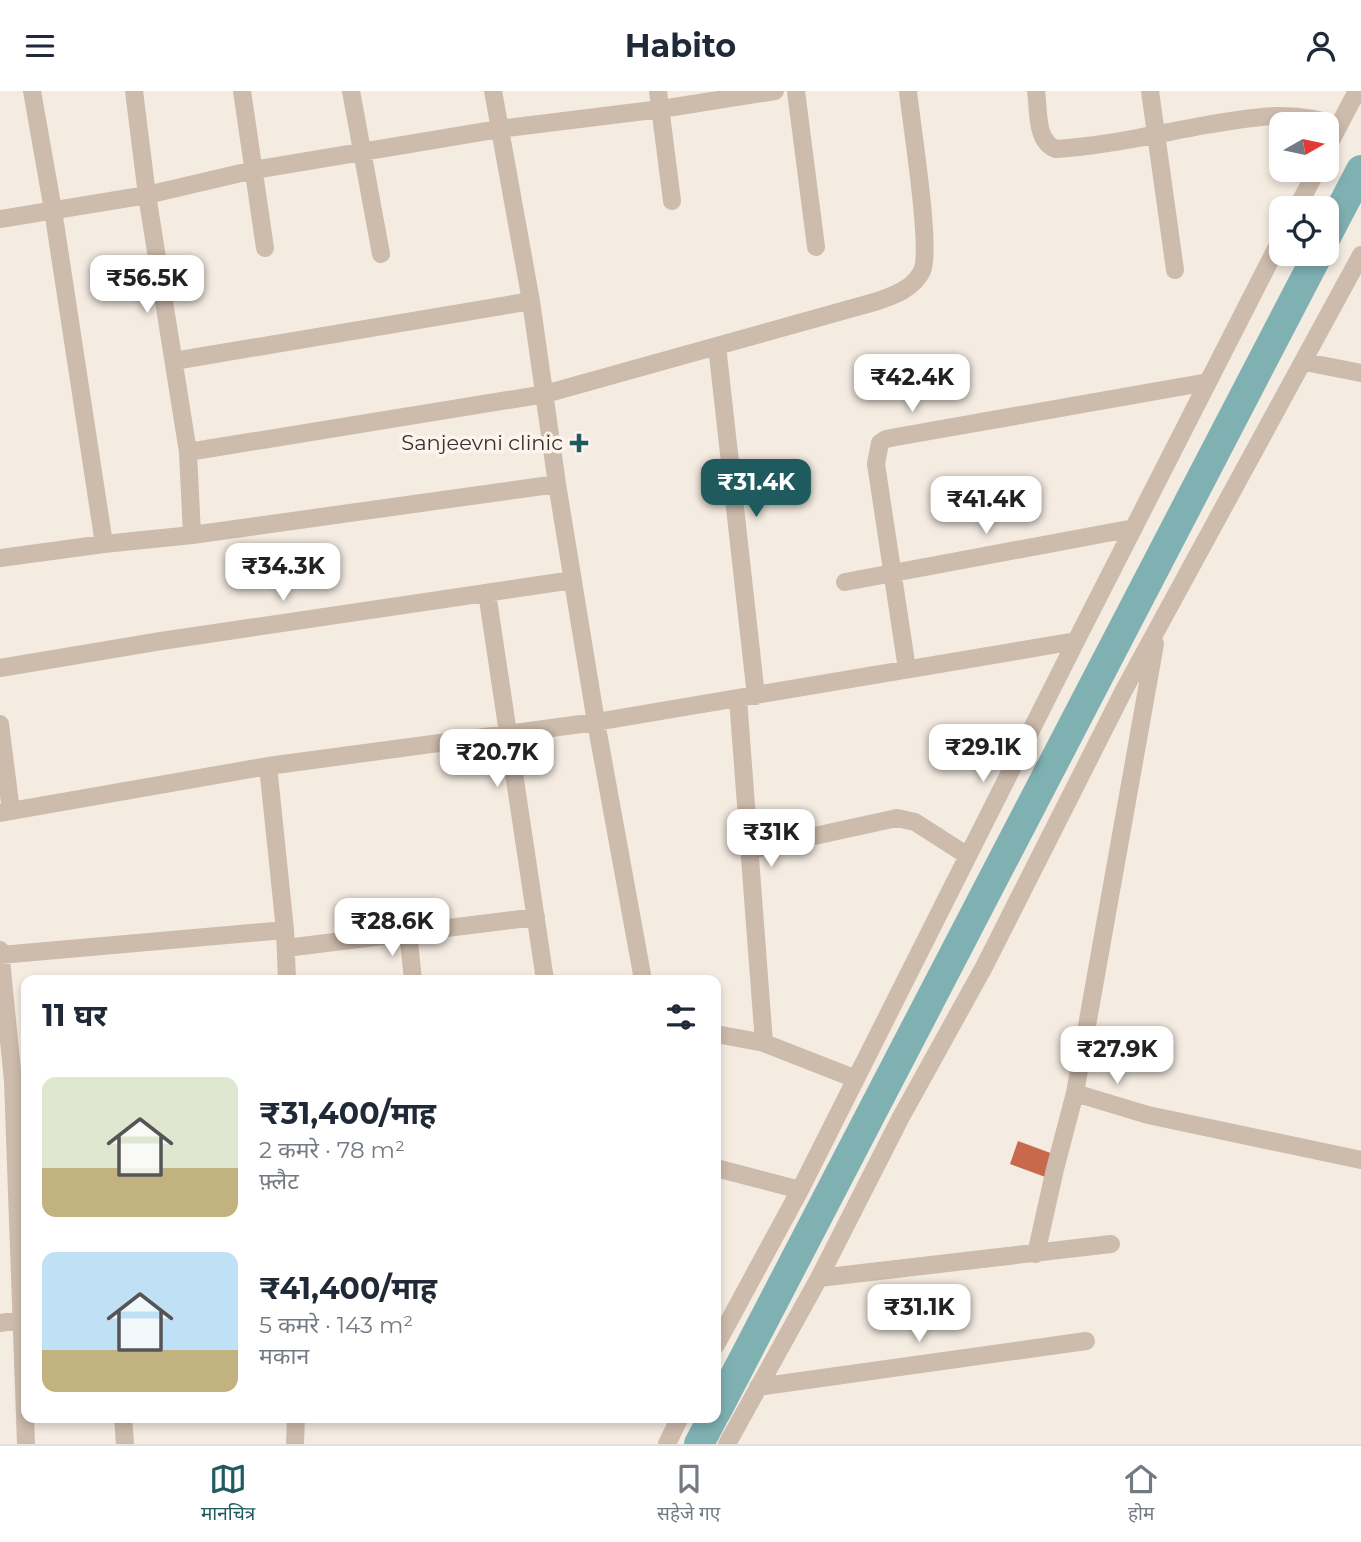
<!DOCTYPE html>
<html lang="hi">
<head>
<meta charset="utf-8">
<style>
	:root { --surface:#fff; --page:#f2f2f3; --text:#1f2937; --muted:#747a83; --line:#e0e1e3; --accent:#1f5a5e }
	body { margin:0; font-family:Montserrat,"Noto Sans Devanagari",sans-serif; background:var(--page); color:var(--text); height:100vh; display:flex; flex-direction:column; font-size:26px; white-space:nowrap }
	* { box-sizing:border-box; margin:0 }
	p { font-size:23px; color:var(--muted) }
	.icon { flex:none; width:38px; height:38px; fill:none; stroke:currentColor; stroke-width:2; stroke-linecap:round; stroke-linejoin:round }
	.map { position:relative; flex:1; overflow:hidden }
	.panel { position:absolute; left:21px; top:884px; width:700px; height:448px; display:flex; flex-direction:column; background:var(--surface); border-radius:14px; box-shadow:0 4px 10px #0003 }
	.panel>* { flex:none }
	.needle { width:46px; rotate:81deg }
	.tools { position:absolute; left:1269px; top:21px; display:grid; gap:14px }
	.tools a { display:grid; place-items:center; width:70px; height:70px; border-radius:14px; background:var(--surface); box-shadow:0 4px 10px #0003; font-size:35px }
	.price { position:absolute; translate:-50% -60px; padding:0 16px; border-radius:14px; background:#fff; color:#222; font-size:23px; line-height:46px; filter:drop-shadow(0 2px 4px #0008) }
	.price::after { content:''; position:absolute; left:50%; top:42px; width:21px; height:16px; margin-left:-10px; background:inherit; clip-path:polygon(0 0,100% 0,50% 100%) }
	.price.on { background:var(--accent); color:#fff }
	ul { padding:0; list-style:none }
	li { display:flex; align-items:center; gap:21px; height:175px; padding:0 21px }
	li span { display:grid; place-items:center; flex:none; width:196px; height:140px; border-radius:14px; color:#555 }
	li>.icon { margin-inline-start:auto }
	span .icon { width:84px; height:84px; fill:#fffc; stroke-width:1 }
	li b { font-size:30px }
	h2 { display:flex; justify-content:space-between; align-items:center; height:84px; padding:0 21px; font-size:30px }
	header { display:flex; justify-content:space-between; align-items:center; height:91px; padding:0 21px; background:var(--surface); font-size:32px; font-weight:700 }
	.tab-bar { display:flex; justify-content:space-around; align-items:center; height:98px; border-top:2px solid var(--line); background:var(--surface); font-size:19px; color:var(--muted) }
	.tab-bar a { display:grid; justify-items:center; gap:4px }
	.tab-bar .on { color:var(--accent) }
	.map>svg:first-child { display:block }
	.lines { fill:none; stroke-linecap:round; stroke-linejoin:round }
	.canal { stroke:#7fb0b2; stroke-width:30 }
	.building { fill:#c8694b }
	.minor { stroke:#cdbbac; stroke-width:18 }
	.poi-dot { fill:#1f5a5e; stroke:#fbf5ee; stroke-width:2.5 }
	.labels { text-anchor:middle; stroke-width:7; stroke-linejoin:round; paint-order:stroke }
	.poi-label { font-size:21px; fill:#3b302b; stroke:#fbf5ee; text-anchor:end }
</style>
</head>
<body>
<header><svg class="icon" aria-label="menu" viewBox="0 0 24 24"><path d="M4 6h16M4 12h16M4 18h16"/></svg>Habito<svg class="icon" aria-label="person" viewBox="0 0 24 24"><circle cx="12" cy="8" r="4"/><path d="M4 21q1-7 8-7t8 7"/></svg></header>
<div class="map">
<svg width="1361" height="1353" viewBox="0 0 1361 1353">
	<rect width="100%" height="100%" fill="#f4ebe1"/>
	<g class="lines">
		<path class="canal" d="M1326 146 1361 79
			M716 1321 1318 163
			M699 1353 713 1326"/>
	</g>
	<path class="building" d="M1018 1050 1056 1064 1048 1087 1010 1073Z"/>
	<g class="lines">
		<path class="minor" d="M32 0 53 119 104 453
			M134 0 147 104 188 361 192 444
			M242 0 265 157
			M351 0 381 163
			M493 0 531 210 557 393 596 631 643 889
			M658 0 672 110
			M796 0 816 156
			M1036 0C1039 19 1035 50 1056 58 1106 55 1156 43 1206 34 1252 26 1294 18 1339 35
			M1150 0 1175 179
			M1326 59 1357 0
			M1297 117 1317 79
			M0 128 147 104 254 79 499 38 661 18 775 0
			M717 255 756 605
			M174 270 531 210
			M1305 271 1361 282
			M188 361 545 303 878 210C895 204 914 197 922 180 932 158 911 31 908 0
			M0 467 104 453 192 444 557 393
			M845 491 1134 437
			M487 502 545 889
			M0 577 161 550 573 489
			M907 578 876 373 880 352 886 348 896 346 1208 291
			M738 608 764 952
			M0 633 11 720
			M268 675 285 839 287 889
			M0 722 268 675 596 631 1076 550
			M750 759 897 727 915 731 968 765
			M408 841 413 889
			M286 857 536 826
			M0 859 13 990 26 1353
			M0 864 285 839
			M716 943 764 952 856 988
			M1075 1002 1148 1024 1361 1069
			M716 1077 800 1099
			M1036 1163 1055 1078 1075 1002 1155 553
			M819 1187 1111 1153
			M0 1232 26 1228
			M716 1254 800 1099 1076 550 1281 148
			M758 1296 1086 1250
			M123 1326 125 1353
			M295 1353 296 1326
			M667 1353 680 1326
			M727 1353 819 1187 901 1026 984 876 1124 599 1361 164"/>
	</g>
	<path class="poi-dot" d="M575.5 341.5h7v7h7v7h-7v7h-7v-7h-7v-7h7z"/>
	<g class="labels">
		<g class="poi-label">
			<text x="563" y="359">Sanjeevni clinic</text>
		</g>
	</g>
</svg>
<div class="tools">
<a><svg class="needle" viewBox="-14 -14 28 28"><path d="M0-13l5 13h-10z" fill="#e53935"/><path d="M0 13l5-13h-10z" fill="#747a83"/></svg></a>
<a><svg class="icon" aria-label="locate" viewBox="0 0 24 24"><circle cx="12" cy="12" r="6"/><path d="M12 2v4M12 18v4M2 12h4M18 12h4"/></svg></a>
</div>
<b class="price" style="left:147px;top:224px">₹56.5K</b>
<b class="price" style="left:912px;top:323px">₹42.4K</b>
<b class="price on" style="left:756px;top:428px">₹31.4K</b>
<b class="price" style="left:986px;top:445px">₹41.4K</b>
<b class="price" style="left:283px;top:512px">₹34.3K</b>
<b class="price" style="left:983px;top:693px">₹29.1K</b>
<b class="price" style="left:497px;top:698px">₹20.7K</b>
<b class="price" style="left:771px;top:778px">₹31K</b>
<b class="price" style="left:392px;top:867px">₹28.6K</b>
<b class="price" style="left:1117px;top:995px">₹27.9K</b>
<b class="price" style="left:919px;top:1253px">₹31.1K</b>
<section class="panel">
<h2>11 घर<svg class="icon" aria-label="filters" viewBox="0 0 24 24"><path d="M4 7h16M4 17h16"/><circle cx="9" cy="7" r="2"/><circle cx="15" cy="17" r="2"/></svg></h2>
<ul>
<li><span style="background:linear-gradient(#dfe7d0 65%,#c2b280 0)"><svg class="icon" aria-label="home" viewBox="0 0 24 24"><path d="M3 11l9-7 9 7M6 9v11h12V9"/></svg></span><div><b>₹31,400/माह</b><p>2 कमरे · 78 m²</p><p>फ़्लैट</p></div></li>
<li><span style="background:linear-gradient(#bfe0f5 70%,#c2b280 0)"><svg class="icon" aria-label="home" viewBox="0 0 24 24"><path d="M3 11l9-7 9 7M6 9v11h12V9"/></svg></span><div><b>₹41,400/माह</b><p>5 कमरे · 143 m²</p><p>मकान</p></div></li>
</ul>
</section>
</div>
<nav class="tab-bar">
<a class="on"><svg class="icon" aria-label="map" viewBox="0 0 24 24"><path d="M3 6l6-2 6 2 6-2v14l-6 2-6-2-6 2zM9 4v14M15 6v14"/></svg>मानचित्र</a>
<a><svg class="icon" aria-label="saved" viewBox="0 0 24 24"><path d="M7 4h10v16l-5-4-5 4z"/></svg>सहेजे गए</a>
<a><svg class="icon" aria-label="home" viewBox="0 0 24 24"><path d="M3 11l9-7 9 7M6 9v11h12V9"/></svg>होम</a>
</nav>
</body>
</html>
